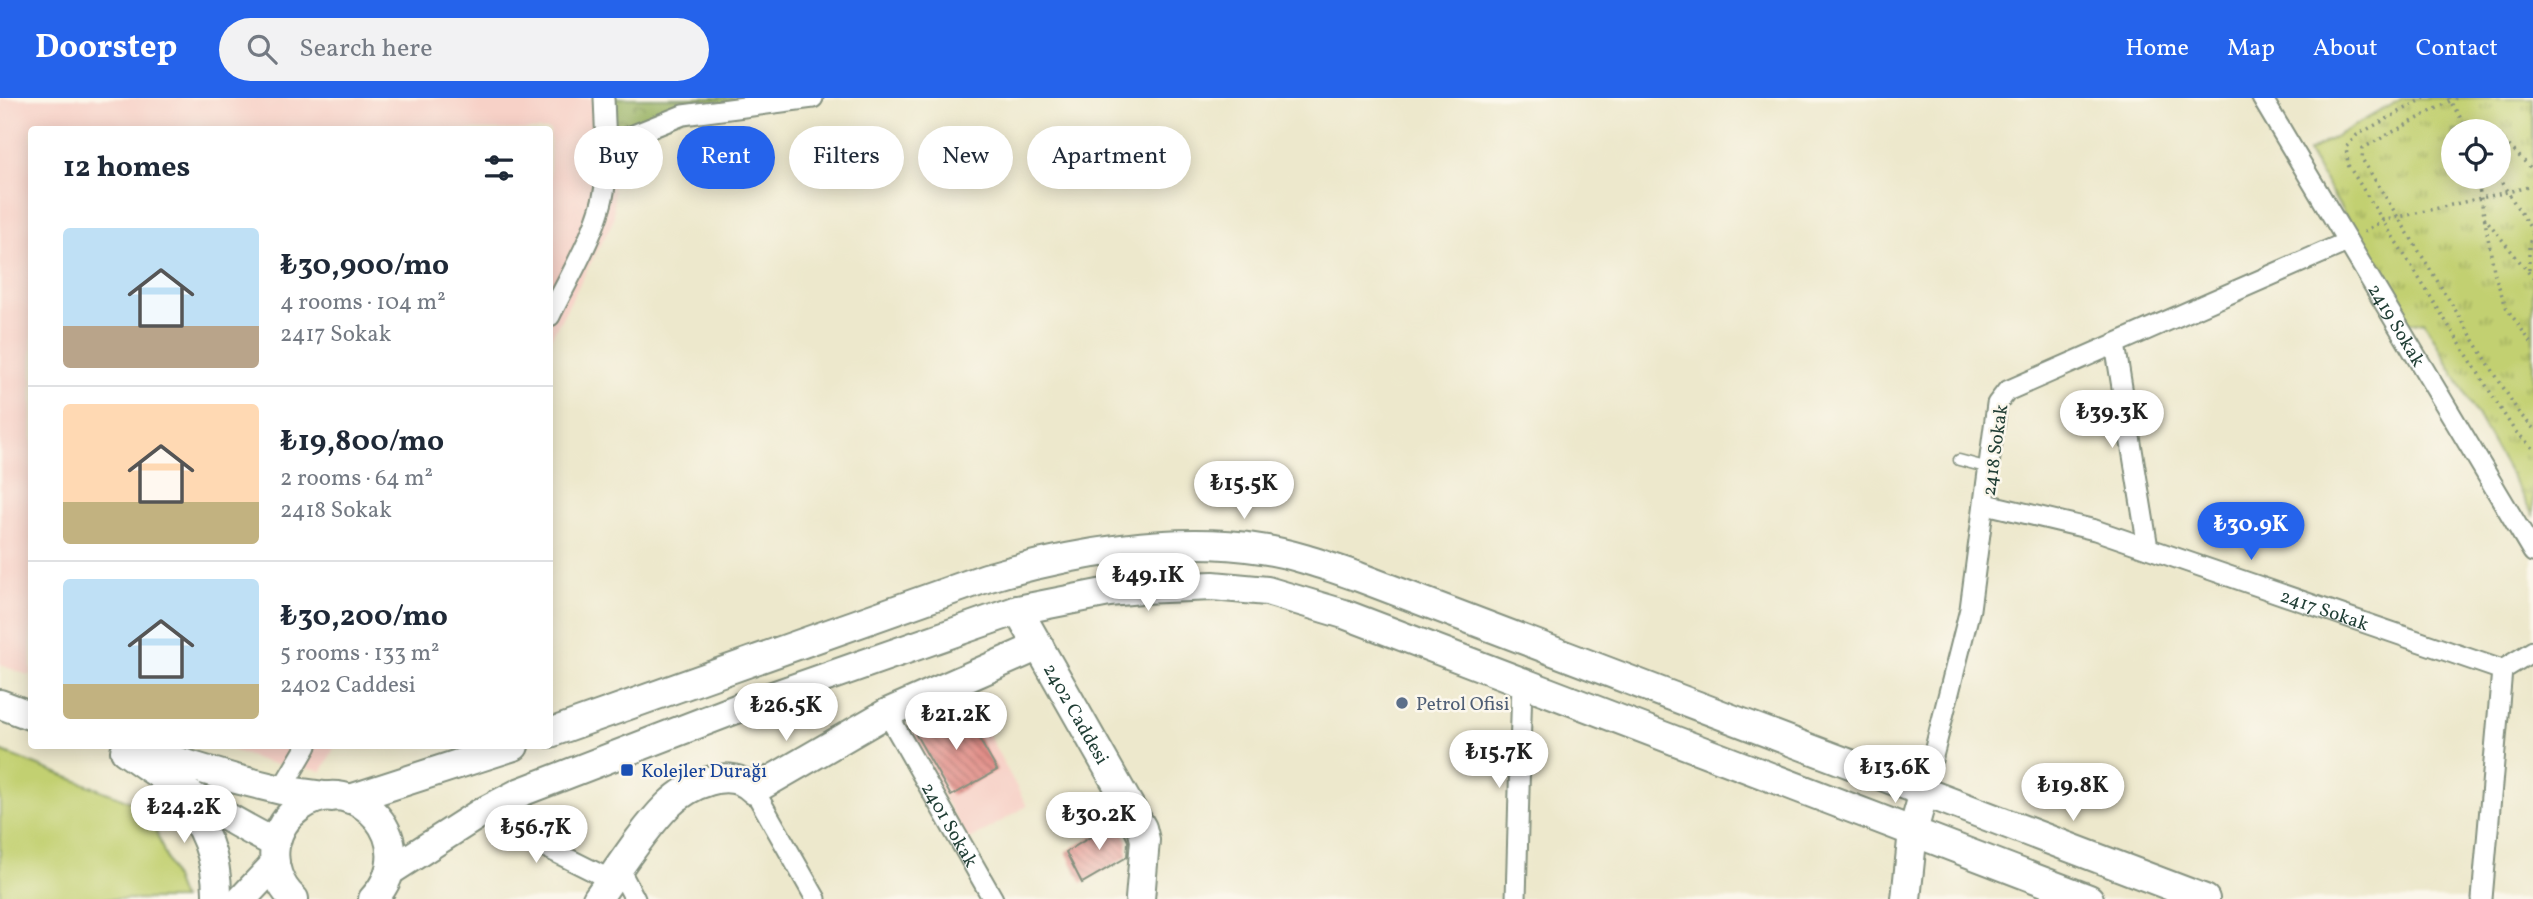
<!DOCTYPE html>
<html lang="en">
<head>
<meta charset="utf-8">
<style>
	:root { --surface:#fff; --page:#f2f2f3; --text:#1f2937; --muted:#747a83; --line:#e0e1e3; --accent:#2563eb }
	body { margin:0; font-family:Vollkorn,serif; background:var(--page); color:var(--text); height:100vh; display:flex; flex-direction:column; font-size:26px; white-space:nowrap }
	* { box-sizing:border-box; margin:0 }
	p { font-size:23px; color:var(--muted) }
	.icon { flex:none; width:38px; height:38px; fill:none; stroke:currentColor; stroke-width:2; stroke-linecap:round; stroke-linejoin:round }
	.map { position:relative; flex:1; overflow:hidden }
	.panel { position:absolute; left:28px; top:28px; width:525px; height:623px; display:flex; flex-direction:column; background:var(--surface); border-radius:7px; box-shadow:0 4px 18px #0003 }
	.panel>* { flex:none }
	.top-card { position:absolute; left:574px; top:28px; width:665px; height:63px; display:flex; gap:14px }
	.controls { position:absolute; left:2441px; top:21px; display:grid; gap:14px }
	.controls a { display:grid; place-items:center; width:70px; height:70px; border-radius:50%; background:var(--surface); box-shadow:0 4px 18px #0003; font-size:35px }
	.price { position:absolute; translate:-50% -60px; padding:0 16px; border-radius:24px; background:#fff; color:#222; font-size:23px; line-height:46px; filter:drop-shadow(0 2px 4px #0008) }
	.price::after { content:''; position:absolute; left:50%; top:42px; width:21px; height:16px; margin-left:-10px; background:inherit; clip-path:polygon(0 0,100% 0,50% 100%) }
	.price.active { background:var(--accent); color:#fff }
	ul { padding:0; list-style:none }
	li { display:flex; align-items:center; gap:21px; height:175px; padding:0 35px }
	li+li { border-top:2px solid var(--line) }
	li span { display:grid; place-items:center; flex:none; width:196px; height:140px; border-radius:7px; color:#555 }
	li>.icon { margin-inline-start:auto }
	span .icon { width:84px; height:84px; fill:#fffc; stroke-width:1 }
	li b { font-size:30px }
	h2 { display:flex; justify-content:space-between; align-items:center; height:84px; padding:0 35px; font-size:30px }
	.chip { padding:0 24px; border-radius:32px; background:var(--surface); box-shadow:0 4px 18px #0003; font-size:24px; line-height:63px }
	.chip.active { background:var(--accent); color:#fff }
	header { display:flex; align-items:center; gap:42px; box-sizing:border-box; height:98px; padding:0 35px; background:var(--accent); color:#fff }
	header strong { font-size:33px }
	nav { display:flex; gap:38px; margin-inline-start:auto; font-size:24px }
	.search { width:490px; height:63px; background:var(--page); display:flex; align-items:center; gap:18px; box-sizing:border-box; padding:0 24px; border-radius:38px; color:var(--muted); font-size:26px }
	.map>svg:first-child { display:block }
	.built { fill:#f7d1c7 }
	.grass { fill:url(#grass-tufts); stroke:#708652; stroke-width:2; fill-rule:evenodd }
	.forest { fill:url(#forest-crowns); stroke:#5c784c; stroke-width:2 }
	.pitch { fill:#c2d071; stroke:#708652; stroke-width:2 }
	.building { fill:url(#building-back-hatch) }
	.lines { fill:none; stroke-linecap:round; stroke-linejoin:round }
	.lane-casing { stroke:#869280; stroke-width:13 }
	.street-casing { stroke:#869280; stroke-width:23 }
	.secondary-casing { stroke:#869280; stroke-width:32 }
	.path { stroke:#869280; stroke-width:3.5; stroke-dasharray:2 5; stroke-linecap:butt }
	.lane { stroke:#fff; stroke-width:10 }
	.street { stroke:#fff; stroke-width:19 }
	.secondary { stroke:#fff; stroke-width:28 }
	.service-dot { fill:#5c6f8a; stroke:#fbf7ec; stroke-width:2.5 }
	.transit-dot { fill:#1a4fb4; stroke:#fbf7ec; stroke-width:2.5 }
	.labels { text-anchor:middle; stroke-width:5; stroke-linejoin:round; paint-order:stroke }
	.street-label { font-size:19px; fill:#1f3d34; stroke:#fbf7ec }
	.service-label { font-size:19px; fill:#4e5e75; stroke:#fbf7ec; text-anchor:start }
	.transit-label { font-size:19px; fill:#164399; stroke:#fbf7ec; text-anchor:start }
</style>
</head>
<body>
<header>
<strong>Doorstep</strong>
<div class="search"><svg class="icon" aria-label="search" viewBox="0 0 24 24"><circle cx="10" cy="10" r="6"/><path d="M15 15l6 6"/></svg>Search here</div>
<nav><a>Home</a><a>Map</a><a>About</a><a>Contact</a></nav>
</header>
<div class="map">
<svg width="2533" height="801" viewBox="0 0 2533 801">
	<defs>
		<pattern id="grass-tufts" width="24" height="20" patternUnits="userSpaceOnUse" patternTransform="scale(1.75)"><rect width="24" height="20" fill="#c2d071"/><path d="M3 7l-1-3M5 7V3M7 7l1-3M15 17l-1-3M17 17v-4M19 17l1-3" fill="none" stroke="#9daa5e"/></pattern>
		<pattern id="forest-crowns" width="20" height="18" patternUnits="userSpaceOnUse" patternTransform="scale(1.75)"><rect width="20" height="18" fill="#99b263"/><path d="M2 6a3 3 0 1 1 6 0M12 15a3 3 0 1 1 6 0" fill="none" stroke="#7c9252"/></pattern>
		<pattern id="building-back-hatch" width="6" height="6" patternUnits="userSpaceOnUse" patternTransform="scale(1.75)"><rect width="6" height="6" fill="#e18d87"/><path d="M-1 5l2 2M0 0l6 6M5-1l2 2" fill="none" stroke="#b6746f"/></pattern>
	</defs>
	<rect width="100%" height="100%" fill="#fbf7ec"/>
	<filter id="ink" filterUnits="userSpaceOnUse"><feTurbulence type="fractalNoise" baseFrequency=".0143" numOctaves="2"/><feDisplacementMap in="SourceGraphic" scale="14" xChannelSelector="R" yChannelSelector="G"/><feConvolveMatrix kernelMatrix="1 2 1 2 8 2 1 2 1" color-interpolation-filters="sRGB"/></filter>
	<filter id="wash" filterUnits="userSpaceOnUse"><feTurbulence type="fractalNoise" baseFrequency=".00686" numOctaves="4" result="noise"/><feDisplacementMap in="SourceGraphic" scale="28" xChannelSelector="R" yChannelSelector="G"/><feGaussianBlur stdDeviation="1.57" result="paint"/><feColorMatrix in="noise" values="0 0 0 0 0 0 0 0 0 0 0 0 0 0 0 0 0 1.4 0 .05"/><feComposite in="paint" operator="in"/></filter>
	<g filter="url(#wash)">
		<rect width="100%" height="100%" fill="#ede8cc"/>
		<path class="built" d="M0 0H612L614 121 550 242V32H32L31 578 0 567Z
			M966 596 1027 708 968 743 908 635V619Z
			M220 648H335L322 673 266 664Z"/>
		<path class="grass" d="M2403 0H2533V417L2424 223 2408 226 2308 54ZM2454 33H2499V79H2454Z"/>
		<path class="forest" d="M612 0H740L613 42Z"/>
		<path class="pitch" d="M0 653 147 710 182 801H0Z"/>
		<g id="blocks">
			<path class="building" d="M962 611 997 672 951 698 916 637Z
				M1118 722 1128 743 1127 759 1082 785 1066 754Z"/>
		</g>
	</g>
	<g filter="url(#ink)">
		<use href="#blocks" fill-opacity="0" stroke="#869280" stroke-width="2"/>
		<g class="lines">
			<defs>
				<path id="lane" d="M1959 362 1989 370"/>
				<g id="street">
					<path d="M604 0 606 48"/>
					<path id="s1" d="M2262 0 2533 454"/>
					<path d="M550 218C568 181 601 127 605 87 606 74 605 61 606 48L683 17 813 0"/>
					<path d="M2115 246 2148 450"/>
					<path id="s2" d="M1986 406 2095 432 2502 572"/>
					<path id="s3" d="M887 615 993 801"/>
					<path d="M281 692 307 648"/>
					<path d="M754 692 816 801"/>
					<path d="M1924 694 1970 511 1997 306 2007 293 2347 144"/>
					<path d="M479 716 611 782"/>
					<path d="M619 771 635 801"/>
					<path d="M1516 801 1522 584"/>
					<path d="M2482 801 2502 572 2533 553"/>
				</g>
				<g id="secondary">
					<path id="s4" d="M1018 512 1142 730 1145 742 1140 801"/>
					<path d="M0 606 32 618"/>
					<path d="M550 635 986 480C1071 455 1173 437 1261 451 1295 456 1327 468 1359 479L2205 801"/>
					<path d="M178 694C204 727 218 759 217 801"/>
					<path d="M350 701 514 648"/>
					<path d="M275 745C223 719 173 687 125 653L179 664 232 680 281 692 332 699"/>
					<path d="M390 773 479 716 521 694 744 608 1018 512 1109 494 1141 491 1213 488 1267 493 1344 516 2089 801"/>
					<path d="M242 801 275 766"/>
					<path d="M294 801C279 788 272 767 275 748 278 731 287 718 300 709 356 669 425 746 373 801"/>
					<path d="M597 801C617 773 643 732 667 708 688 687 730 667 754 692L887 615 1039 548"/>
					<path d="M1906 801 1913 733 1924 694"/>
				</g>
			</defs>
			<use href="#lane" class="lane-casing"/>
			<use href="#street" class="street-casing"/>
			<use href="#secondary" class="secondary-casing"/>
			<path class="path" d="M2425 0 2357 37 2346 49 2348 67 2514 332 2533 350
				M2448 0 2469 33
				M2456 0 2363 50 2362 61 2519 315 2533 330
				M2465 24 2480 25 2492 33
				M2499 38 2533 72
				M2477 79 2495 178 2507 211 2533 247
				M2498 79 2533 134
				M2484 119 2533 180
				M2364 134 2382 123 2533 88
				M2529 172V146L2533 136"/>
			<use href="#lane" class="lane"/>
			<use href="#street" class="street"/>
			<use href="#secondary" class="secondary"/>
		</g>
	</g>
	<circle class="service-dot" cx="1402" cy="605" r="7"/>
	<rect class="transit-dot" x="620" y="665" width="14" height="14" rx="3.5"/>
	<g class="labels">
		<g class="street-label">
			<text dy="7" stroke="none"><textPath href="#s1" startOffset="264">2419 Sokak</textPath></text>
			<text transform="translate(1994 352) rotate(-82)" y="7">2418 Sokak</text>
			<text dy="7" stroke="none"><textPath href="#s2" startOffset="355">2417 Sokak</textPath></text>
			<text dy="7" stroke="none"><textPath href="#s4" startOffset="119">2402 Caddesi</textPath></text>
			<text dy="7" stroke="none"><textPath href="#s3" startOffset="128">2401 Sokak</textPath></text>
		</g>
		<g class="service-label">
			<text x="1416" y="612">Petrol Ofisi</text>
		</g>
		<g class="transit-label">
			<text x="641" y="679">Kolejler Durağı</text>
		</g>
	</g>
</svg>
<div class="controls">
<a><svg class="icon" aria-label="locate" viewBox="0 0 24 24"><circle cx="12" cy="12" r="6"/><path d="M12 2v4M12 18v4M2 12h4M18 12h4"/></svg></a>
</div>
<b class="price" style="left:2112px;top:352px">₺39.3K</b>
<b class="price" style="left:1244px;top:423px">₺15.5K</b>
<b class="price active" style="left:2251px;top:464px">₺30.9K</b>
<b class="price" style="left:1148px;top:515px">₺49.1K</b>
<b class="price" style="left:786px;top:645px">₺26.5K</b>
<b class="price" style="left:956px;top:654px">₺21.2K</b>
<b class="price" style="left:1499px;top:692px">₺15.7K</b>
<b class="price" style="left:1895px;top:707px">₺13.6K</b>
<b class="price" style="left:2073px;top:725px">₺19.8K</b>
<b class="price" style="left:184px;top:747px">₺24.2K</b>
<b class="price" style="left:1099px;top:754px">₺30.2K</b>
<b class="price" style="left:536px;top:767px">₺56.7K</b>
<div class="top-card">
<a class="chip">Buy</a>
<a class="chip active">Rent</a>
<a class="chip">Filters</a>
<a class="chip">New</a>
<a class="chip">Apartment</a>
</div>
<section class="panel">
<h2>12 homes<svg class="icon" aria-label="filters" viewBox="0 0 24 24"><path d="M4 7h16M4 17h16"/><circle cx="9" cy="7" r="2"/><circle cx="15" cy="17" r="2"/></svg></h2>
<ul>
<li><span style="background:linear-gradient(#bfe0f5 70%,#b9a48a 0)"><svg class="icon" aria-label="home" viewBox="0 0 24 24"><path d="M3 11l9-7 9 7M6 9v11h12V9"/></svg></span><div><b>₺30,900/mo</b><p>4 rooms · 104 m²</p><p>2417 Sokak</p></div></li>
<li><span style="background:linear-gradient(#ffd9b3 70%,#c2b280 0)"><svg class="icon" aria-label="home" viewBox="0 0 24 24"><path d="M3 11l9-7 9 7M6 9v11h12V9"/></svg></span><div><b>₺19,800/mo</b><p>2 rooms · 64 m²</p><p>2418 Sokak</p></div></li>
<li><span style="background:linear-gradient(#bfe0f5 75%,#c2b280 0)"><svg class="icon" aria-label="home" viewBox="0 0 24 24"><path d="M3 11l9-7 9 7M6 9v11h12V9"/></svg></span><div><b>₺30,200/mo</b><p>5 rooms · 133 m²</p><p>2402 Caddesi</p></div></li>
</ul>
</section>
</div>
</body>
</html>
